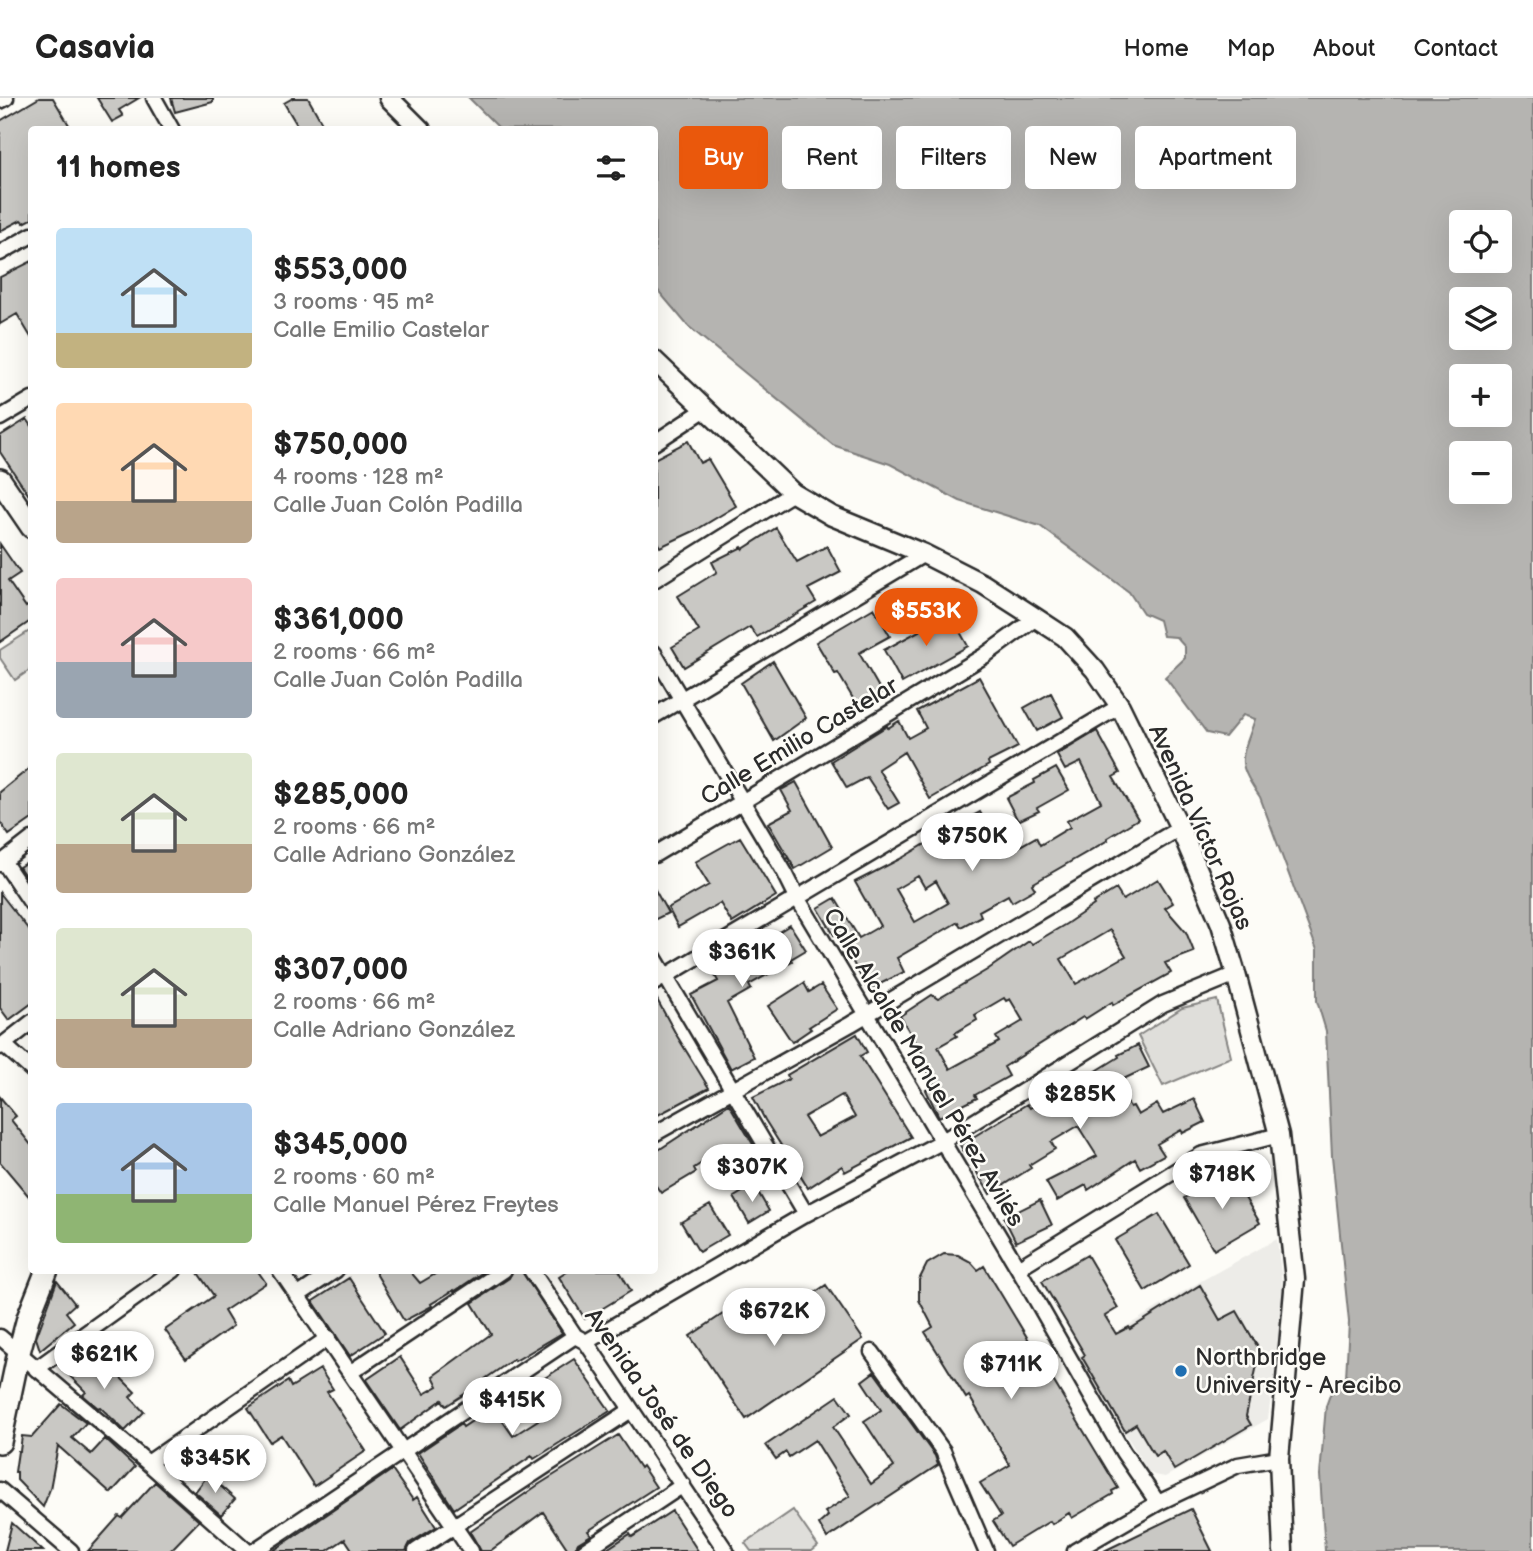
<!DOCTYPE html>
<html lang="en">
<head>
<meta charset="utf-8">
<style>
	:root { --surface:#fff; --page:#f2f2f2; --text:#222; --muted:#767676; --line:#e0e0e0; --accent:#ea580c }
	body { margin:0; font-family:"Balsamiq Sans",sans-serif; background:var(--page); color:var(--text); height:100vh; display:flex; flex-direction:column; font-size:26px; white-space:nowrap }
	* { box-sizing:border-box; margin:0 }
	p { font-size:23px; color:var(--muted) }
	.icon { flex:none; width:38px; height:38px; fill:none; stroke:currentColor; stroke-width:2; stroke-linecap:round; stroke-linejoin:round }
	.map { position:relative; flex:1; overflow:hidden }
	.sheet { position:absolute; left:28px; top:28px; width:630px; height:1148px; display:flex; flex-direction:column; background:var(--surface); border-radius:7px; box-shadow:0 7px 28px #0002 }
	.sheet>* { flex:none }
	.guide { position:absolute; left:679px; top:28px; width:665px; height:63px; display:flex; gap:14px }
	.tools { position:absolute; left:1449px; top:112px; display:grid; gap:14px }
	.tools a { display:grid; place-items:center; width:63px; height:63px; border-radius:7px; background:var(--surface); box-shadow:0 7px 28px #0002; font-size:35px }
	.price { position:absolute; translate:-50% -60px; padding:0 16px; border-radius:24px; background:#fff; color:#222; font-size:23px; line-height:46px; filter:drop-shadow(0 2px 4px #0008) }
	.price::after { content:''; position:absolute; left:50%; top:42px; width:21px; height:16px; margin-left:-10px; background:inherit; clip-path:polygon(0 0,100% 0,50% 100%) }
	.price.selected { background:var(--accent); color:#fff }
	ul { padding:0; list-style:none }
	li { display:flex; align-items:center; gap:21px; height:175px; padding:0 28px }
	li span { display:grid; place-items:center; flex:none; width:196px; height:140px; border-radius:7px; color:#555 }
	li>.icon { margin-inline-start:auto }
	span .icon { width:84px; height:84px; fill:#fffc; stroke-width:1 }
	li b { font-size:30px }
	h2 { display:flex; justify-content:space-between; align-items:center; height:84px; padding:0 28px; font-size:30px }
	.tag { padding:0 24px; border-radius:7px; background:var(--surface); box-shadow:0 7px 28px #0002; font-size:24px; line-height:63px }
	.tag.selected { background:var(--accent); color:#fff }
	header { display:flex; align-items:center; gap:42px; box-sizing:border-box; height:98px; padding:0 35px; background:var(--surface); border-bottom:2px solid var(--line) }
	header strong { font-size:33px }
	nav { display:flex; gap:38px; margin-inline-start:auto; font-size:24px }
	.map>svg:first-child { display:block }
	.built { fill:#edece8 }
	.green { fill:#dfdeda; stroke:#858482; stroke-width:2 }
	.water { fill:#b5b4b1; stroke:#7e7d7b; stroke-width:2; fill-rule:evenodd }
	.building { fill:#c9c8c4; stroke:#2b2b2b; stroke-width:2; fill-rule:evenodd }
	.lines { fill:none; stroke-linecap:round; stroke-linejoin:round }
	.minor-casing { stroke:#2b2b2b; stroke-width:19 }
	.tertiary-casing { stroke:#2b2b2b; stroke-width:23 }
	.primary-casing { stroke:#2b2b2b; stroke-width:26 }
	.minor { stroke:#fdfcf7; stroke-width:14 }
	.tertiary { stroke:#fdfcf7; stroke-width:18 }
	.primary { stroke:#fdfcf7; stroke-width:21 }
	.poi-dot { fill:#1f6fb2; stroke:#fdfcf7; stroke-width:2.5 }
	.labels { text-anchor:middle; stroke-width:5; stroke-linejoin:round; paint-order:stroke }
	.street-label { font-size:24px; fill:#2b2b2b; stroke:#fdfcf7 }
	.poi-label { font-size:24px; fill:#2b2b2b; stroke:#fdfcf7; text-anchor:start }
</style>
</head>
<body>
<header>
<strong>Casavia</strong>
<nav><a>Home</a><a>Map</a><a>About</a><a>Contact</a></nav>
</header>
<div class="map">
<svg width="1533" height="1453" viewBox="0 0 1533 1453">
	<rect width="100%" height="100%" fill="#fdfcf7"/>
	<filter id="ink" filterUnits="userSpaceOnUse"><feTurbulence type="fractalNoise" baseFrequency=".0143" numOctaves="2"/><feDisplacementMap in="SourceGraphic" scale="14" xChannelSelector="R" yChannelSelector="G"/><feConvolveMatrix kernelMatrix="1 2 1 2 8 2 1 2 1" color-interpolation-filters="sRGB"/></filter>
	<g filter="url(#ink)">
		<path class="built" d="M1277 1141 1285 1209 1280 1234 1284 1235 1272 1289 1268 1321 1165 1379 1154 1377 1148 1373 1078 1258 1201 1183Z"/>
		<path class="green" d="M31 532V571L15 582 0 560V552Z
			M1217 902 1231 959 1163 988 1138 938 1182 910Z
			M793 1412 818 1448 812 1453H751L745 1445Z"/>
		<path class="water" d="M469 0H1533V1453H1325L1320 1377 1326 1308 1334 1286 1346 1279 1349 1224 1332 1058 1326 933 1317 903V852L1260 699C1234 662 1242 661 1255 621L1243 617 1225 639 1207 635 1165 579 1185 560V549L1176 539 1163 538 1159 522 1143 515 1129 494 1040 428 960 403 890 366 833 347 688 228 655 189 654 32 500 31ZM1461 124H1500V163H1461ZM1461 201H1500V240H1461ZM1461 278H1500V317H1461ZM1461 355H1500V394H1461Z"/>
		<path class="building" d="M39 0H53L72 32H32V121L24 125 21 122 0 133V23Z
			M97 0H139L119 12 123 18 112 24Z
			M171 0H213V4L175 14Z
			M293 0H308L326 32H300L284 5Z
			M32 163V241L17 216 0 226V179Z
			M27 321 32 328V402L0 354V338Z
			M688 343 700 365 708 361 736 408 696 432 660 449 654 439V361Z
			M776 430 797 464 827 448 841 474 808 491 816 504 757 539 750 529 684 569 672 549 699 533 678 498 717 474 712 464 742 449 743 451Z
			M0 446 20 475 8 483 26 509 32 505V522L0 544Z
			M874 510 890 538 859 555 882 595 858 609 838 575 835 576 816 544Z
			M950 516 968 548 902 585 884 552Z
			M773 563 806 620 774 643 741 585Z
			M979 579 1018 649 988 664 989 667 930 701 904 654 878 671 899 705 888 711 867 679 847 690 831 663 887 628 888 630 899 623 908 640 926 630 917 613Z
			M1051 595 1063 619 1037 633 1024 610Z
			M1097 633 1120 675 1113 679 1138 721 1107 740 1108 742 1032 786 1035 791 1012 804 1008 797 979 813 981 818 961 829 958 824 897 860 904 874 868 892 837 835 834 837 818 810 835 800 859 840 880 828 855 784 902 760 935 740 934 738 980 714 1004 757 1036 739 1040 747 1070 729 1067 723 1101 704 1081 664 1065 672 1057 657ZM918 778 925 790 936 783 948 805 915 824 896 791Z
			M32 668V721L9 737 0 724V694Z
			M1056 670 1069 692 1037 710 1039 713 1018 723 1006 700 1035 685 1034 682Z
			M796 684 832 749 795 771 768 725 792 712 781 692Z
			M740 739 776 798 732 825 720 805 678 829 668 810 709 787 695 764Z
			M32 761V788L19 769Z
			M1158 781 1173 805 1165 810 1186 834 1194 854 1165 865 1171 875 1113 907 1112 904 1085 921 1083 919 1004 969 1009 978 975 997 977 1000 939 1019 926 992 935 988 924 967 928 965 900 918 932 897 938 901 987 872 1029 843 1032 846 1066 826 1094 807 1093 805 1116 791 1123 802ZM1110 832 1126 858 1076 886 1061 861ZM1004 900 1006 903 1010 901 1023 923 996 939 999 944 950 971 938 949 957 938 955 935 977 922 975 917Z
			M654 790 668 815 654 822Z
			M0 795 32 836V905L9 922 0 910Z
			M790 827 806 852 791 861 792 863 749 887 751 891 727 905 754 959 731 971 691 897 718 883 710 869 755 842 757 847Z
			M804 885 809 894 821 887 837 911 809 929 811 931 792 944 768 908Z
			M654 896 677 938 709 990 654 1019Z
			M857 936 867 954 860 958 911 1039 845 1074 842 1068 808 1090 765 1022 753 999 789 981 787 977ZM842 997 855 1019 817 1039 804 1019Z
			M1138 947 1149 969 1115 985 1130 1009 1133 1008 1138 1017 1157 1006 1163 1016 1194 1001 1205 1024 1183 1035 1181 1032 1157 1046 1164 1057 1140 1070 1135 1061 1088 1092 1086 1087 1057 1103 1046 1084 1097 1058 1078 1028 1051 1044 1055 1051 1029 1067 1031 1070 990 1096 960 1047 1027 1006 1030 1010 1049 998 1051 1001 1119 959 1118 957Z
			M0 999 16 1018 11 1022 32 1048V1102L0 1064Z
			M729 1006 754 1048 748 1052 764 1082 746 1092 730 1063 727 1064 721 1053 694 1070 696 1074 661 1095 654 1085V1055Z
			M1229 1073 1260 1125 1214 1152 1184 1100Z
			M754 1087 769 1113 749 1125 734 1099Z
			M1040 1102 1052 1127 1016 1144 1004 1120Z
			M710 1107 728 1137 699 1154 681 1124Z
			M1159 1116 1189 1166 1145 1193 1115 1142Z
			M944 1156 958 1157 971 1164 978 1172 984 1168 1118 1390 1112 1393 1113 1396 1072 1420 1069 1415 1052 1426 1050 1423 1009 1448 993 1423 1001 1418 980 1385 1010 1367 969 1298 966 1300 925 1234 933 1229 919 1202V1182L927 1166Z
			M1087 1157 1118 1210 1105 1218 1116 1236 1129 1229 1130 1231 1200 1187 1220 1222 1237 1213 1260 1253 1246 1318 1251 1327 1174 1372 1163 1353 1155 1358 1136 1326 1125 1333 1082 1259 1085 1257 1042 1183Z
			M196 1172H257L266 1185 224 1213 233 1228 186 1261 165 1232 214 1198Z
			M374 1172H409L420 1185 442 1172H486L455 1193 454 1192 431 1206 432 1208 404 1223Z
			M513 1172H521L562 1235 515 1263 514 1261 485 1281 487 1284 472 1294 471 1292 446 1308 442 1302 400 1332 366 1282 400 1259 424 1296 438 1288 433 1278 491 1236 472 1205 509 1180Z
			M570 1172H619L631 1193 585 1221 559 1179Z
			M349 1180 385 1235 350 1258 313 1203Z
			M57 1183 75 1206 66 1214 74 1224 40 1252 36 1240Z
			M826 1187 863 1241 746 1321 690 1238 747 1200 766 1228Z
			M77 1254 106 1283 115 1274 135 1294 130 1299 144 1314 125 1333 100 1309 98 1310 83 1297 86 1294 60 1268 63 1263Z
			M574 1261 610 1313 534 1361 532 1358 454 1411 418 1355 461 1326 463 1329 493 1309 513 1338 552 1313 534 1287Z
			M320 1271 333 1291 327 1294 366 1353 314 1388 281 1337 270 1344 248 1310 288 1283 291 1289Z
			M874 1274 935 1358 938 1367 827 1440 819 1426 828 1418 825 1414 850 1398 815 1342 789 1359 786 1354 776 1361 766 1347 838 1298 851 1316 833 1329 871 1386 894 1369 864 1323 881 1312 862 1283Z
			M61 1306 86 1325 72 1340 91 1356 105 1341 135 1369 111 1395 58 1348 50 1391 43 1409 17 1382V1374H15L18 1353H20L22 1338 32 1339Z
			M618 1337 640 1370 642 1368 656 1389 588 1433 591 1437 578 1445 574 1453H569L543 1414 490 1453H481L470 1434 538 1387Z
			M392 1372 413 1402 417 1399 436 1429 410 1445 406 1453H353L345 1441 327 1453H273Z
			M208 1377 235 1401 221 1417 195 1394Z
			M155 1384 199 1423 170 1453H88L119 1418 122 1420Z
			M1191 1411 1212 1453H1104Z
			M672 1413 698 1453H604L630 1436 632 1439Z
			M12 1425 43 1453H5Z"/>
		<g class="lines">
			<defs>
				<path id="minor" d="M154 0 172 32
					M0 3 6 0
					M0 155 32 137
					M0 320 32 301
					M654 345 704 312
					M654 482 793 395
					M654 555 785 775 798 801 1018 1170 1123 1354 1158 1405
					M654 618 924 456
					M654 757 984 558 1036 520
					M3 763 32 806
					M0 766 32 741
					M654 859 806 1116
					M654 885 1120 608
					M3 946 32 972
					M0 949 32 924
					M654 1036 851 926 1180 730
					M1018 1170 1201 1057 1279 1037
					M280 1172 471 1453
					M531 1172 575 1238 586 1244 726 1453
					M297 1198 336 1172
					M0 1239 148 1365 247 1453
					M586 1244 806 1116 943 1043 1163 906 1236 876
					M872 1254 943 1353 986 1453
					M36 1271 174 1172
					M351 1274 504 1172
					M148 1365 328 1240
					M0 1392 71 1453
					M254 1453 575 1238
					M416 1453 631 1312
					M584 1453 683 1387
					M1075 1453 1158 1405 1238 1367 1279 1360"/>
				<path id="tertiary" d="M389 0 421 32
					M654 262 793 395 832 418 924 456 983 486 1036 520 1065 539 1095 572 1120 608 1180 730 1221 826 1236 876 1279 1037 1295 1181 1279 1360 1283 1453"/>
				<path id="primary" d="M0 382 32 429
					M0 1344 19 1254 28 1220 47 1172"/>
			</defs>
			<use href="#minor" class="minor-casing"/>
			<use href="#tertiary" class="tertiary-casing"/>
			<use href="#primary" class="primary-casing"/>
			<use href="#minor" class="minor"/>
			<use href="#tertiary" class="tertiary"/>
			<use href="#primary" class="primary"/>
		</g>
	</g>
	<circle class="poi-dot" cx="1181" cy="1273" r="7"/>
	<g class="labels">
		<g class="street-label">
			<text transform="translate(799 643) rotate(-31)" y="8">Calle Emilio Castelar</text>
			<text transform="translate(1201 729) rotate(66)" y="8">Avenida Víctor Rojas</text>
			<text transform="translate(924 969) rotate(59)" y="8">Calle Alcalde Manuel Pérez Avilés</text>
			<text transform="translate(662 1315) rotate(55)" y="8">Avenida José de Diego</text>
		</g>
		<g class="poi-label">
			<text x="1195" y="1267">Northbridge<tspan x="1195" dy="28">University - Arecibo</tspan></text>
		</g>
	</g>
</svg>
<div class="tools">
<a><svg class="icon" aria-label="locate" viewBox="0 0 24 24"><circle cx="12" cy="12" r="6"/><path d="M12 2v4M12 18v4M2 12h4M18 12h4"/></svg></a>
<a><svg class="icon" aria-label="layers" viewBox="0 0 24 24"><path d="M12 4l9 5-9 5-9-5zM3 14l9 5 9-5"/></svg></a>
<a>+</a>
<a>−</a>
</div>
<b class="price selected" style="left:926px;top:550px">$553K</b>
<b class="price" style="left:972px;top:775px">$750K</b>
<b class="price" style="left:742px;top:891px">$361K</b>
<b class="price" style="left:1080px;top:1033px">$285K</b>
<b class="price" style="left:752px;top:1106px">$307K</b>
<b class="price" style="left:1222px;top:1113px">$718K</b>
<b class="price" style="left:774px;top:1250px">$672K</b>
<b class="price" style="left:104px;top:1293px">$621K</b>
<b class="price" style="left:1011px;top:1303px">$711K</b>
<b class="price" style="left:512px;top:1339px">$415K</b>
<b class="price" style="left:215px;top:1397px">$345K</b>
<div class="guide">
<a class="tag selected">Buy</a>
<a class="tag">Rent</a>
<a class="tag">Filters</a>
<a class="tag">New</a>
<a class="tag">Apartment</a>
</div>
<section class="sheet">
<h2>11 homes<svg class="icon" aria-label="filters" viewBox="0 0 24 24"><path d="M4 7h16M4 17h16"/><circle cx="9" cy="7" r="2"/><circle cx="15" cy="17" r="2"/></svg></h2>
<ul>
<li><span style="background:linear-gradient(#bfe0f5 75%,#c2b280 0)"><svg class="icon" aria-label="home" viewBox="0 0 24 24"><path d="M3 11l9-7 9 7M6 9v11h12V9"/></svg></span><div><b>$553,000</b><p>3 rooms · 95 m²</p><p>Calle Emilio Castelar</p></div></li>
<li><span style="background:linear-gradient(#ffd9b3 70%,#b9a48a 0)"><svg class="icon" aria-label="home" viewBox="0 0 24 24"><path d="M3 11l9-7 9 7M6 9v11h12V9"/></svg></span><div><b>$750,000</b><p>4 rooms · 128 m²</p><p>Calle Juan Colón Padilla</p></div></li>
<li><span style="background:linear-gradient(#f6c9c9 60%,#9aa5b1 0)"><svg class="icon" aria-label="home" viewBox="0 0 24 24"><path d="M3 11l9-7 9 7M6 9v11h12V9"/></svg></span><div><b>$361,000</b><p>2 rooms · 66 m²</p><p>Calle Juan Colón Padilla</p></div></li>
<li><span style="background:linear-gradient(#dfe7d0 65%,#b9a48a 0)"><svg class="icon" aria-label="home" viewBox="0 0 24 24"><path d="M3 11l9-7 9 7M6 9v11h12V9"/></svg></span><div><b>$285,000</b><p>2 rooms · 66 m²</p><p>Calle Adriano González</p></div></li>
<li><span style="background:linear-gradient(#dfe7d0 65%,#b9a48a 0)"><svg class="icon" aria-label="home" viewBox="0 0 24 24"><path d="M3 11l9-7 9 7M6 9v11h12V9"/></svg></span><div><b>$307,000</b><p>2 rooms · 66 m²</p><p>Calle Adriano González</p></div></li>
<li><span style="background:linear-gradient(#a9c7e8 65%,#8fb573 0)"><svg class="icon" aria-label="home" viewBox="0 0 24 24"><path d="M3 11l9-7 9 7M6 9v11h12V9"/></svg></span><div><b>$345,000</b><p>2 rooms · 60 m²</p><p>Calle Manuel Pérez Freytes</p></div></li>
</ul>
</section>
</div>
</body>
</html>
